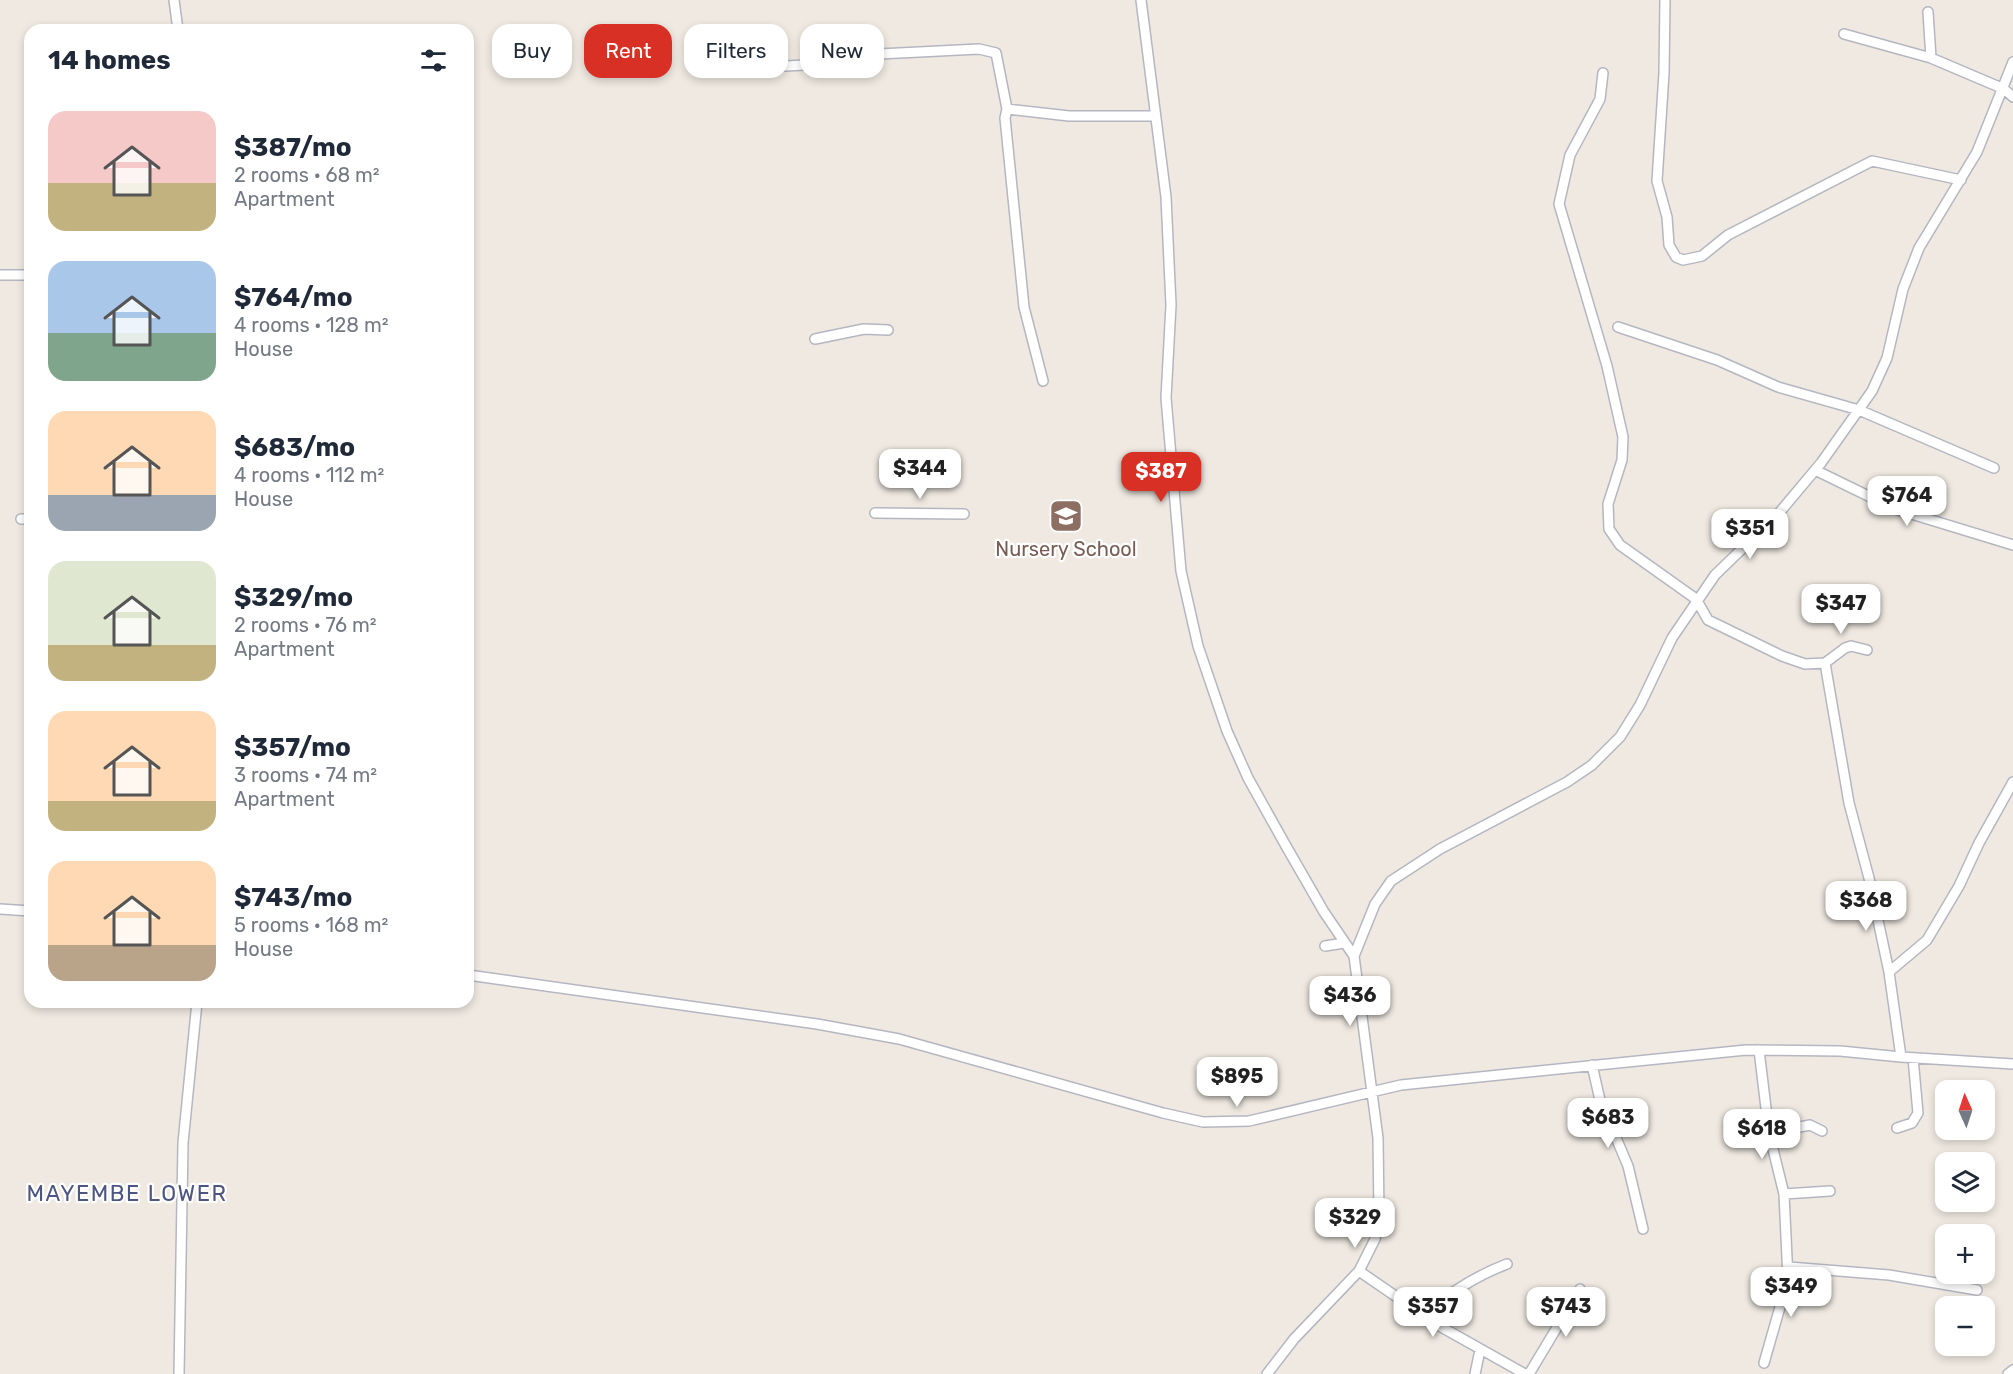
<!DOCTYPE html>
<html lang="en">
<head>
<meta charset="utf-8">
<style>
	:root { --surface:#fff; --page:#f2f2f3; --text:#1f2937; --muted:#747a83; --accent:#d93025 }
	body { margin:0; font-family:Rubik,sans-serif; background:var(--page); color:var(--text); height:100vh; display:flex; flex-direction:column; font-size:22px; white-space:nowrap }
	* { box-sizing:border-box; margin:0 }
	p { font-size:20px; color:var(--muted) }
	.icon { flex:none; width:33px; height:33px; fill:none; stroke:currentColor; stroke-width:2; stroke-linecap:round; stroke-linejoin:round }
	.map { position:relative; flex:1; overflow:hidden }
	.panel { position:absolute; left:24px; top:24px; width:450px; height:984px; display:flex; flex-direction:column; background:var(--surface); border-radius:18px; box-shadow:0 3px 9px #0003 }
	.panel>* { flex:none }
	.hud { position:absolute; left:492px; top:24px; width:570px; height:54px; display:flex; gap:12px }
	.needle { width:39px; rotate:357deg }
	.tools { position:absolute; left:1935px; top:1080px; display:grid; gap:12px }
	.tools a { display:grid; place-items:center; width:60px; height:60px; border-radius:12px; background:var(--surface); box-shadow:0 3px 9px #0003; font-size:30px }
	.price { position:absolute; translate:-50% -51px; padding:0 14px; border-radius:12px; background:#fff; color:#222; font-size:20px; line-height:39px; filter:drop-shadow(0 2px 3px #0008) }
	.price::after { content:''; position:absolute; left:50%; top:36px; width:18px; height:14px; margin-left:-9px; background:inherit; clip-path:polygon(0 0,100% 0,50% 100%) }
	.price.selected { background:var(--accent); color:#fff }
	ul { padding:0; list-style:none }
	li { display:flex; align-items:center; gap:18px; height:150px; padding:0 24px }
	li span { display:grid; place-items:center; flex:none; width:168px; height:120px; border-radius:18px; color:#555 }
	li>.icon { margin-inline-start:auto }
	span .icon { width:72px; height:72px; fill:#fffc; stroke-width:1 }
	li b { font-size:26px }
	h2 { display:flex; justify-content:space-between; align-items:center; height:72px; padding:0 24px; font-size:26px }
	.pill { padding:0 21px; border-radius:18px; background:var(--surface); box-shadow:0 3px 9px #0003; font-size:21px; line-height:54px }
	.pill.selected { background:var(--accent); color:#fff }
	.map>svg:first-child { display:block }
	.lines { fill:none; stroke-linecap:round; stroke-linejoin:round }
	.minor-casing { stroke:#b4b7c1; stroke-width:12 }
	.minor { stroke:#fff; stroke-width:9 }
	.labels { text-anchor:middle; stroke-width:4.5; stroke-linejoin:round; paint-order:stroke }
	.education-label { font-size:20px; fill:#785e54; stroke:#fff }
	.quarter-label { font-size:22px; letter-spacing:1.5px; fill:#4d5680; stroke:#fff }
</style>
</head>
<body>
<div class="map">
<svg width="2013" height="1374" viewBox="0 0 2013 1374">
	<rect width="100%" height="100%" fill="#efe9e1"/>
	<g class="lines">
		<defs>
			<path id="minor" d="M174 0 178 30
				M1141 0 1166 197 1171 305 1166 398 1181 571 1198 646 1227 731 1248 778 1286 846 1324 912 1354 956 1378 1138 1379 1213 1375 1239 1359 1271 1294 1339 1267 1374
				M1665 0 1664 73 1657 181 1667 217 1669 245 1676 257 1683 260 1702 256 1728 235 1872 161 1961 180
				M1928 12 1931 58
				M1844 34 1931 58 2004 89 2013 97
				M748 68 843 63 879 54 979 49 996 53 1007 109 1005 118 1024 307 1043 381
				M1603 73 1600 99 1570 155 1559 204 1607 366 1623 437 1622 460 1608 504 1609 529 1620 545 1696 599 1708 620 1782 656 1805 664 1825 663 1845 648 1851 646 1867 650
				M1007 109 1069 116H1155
				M0 275H30
				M1618 327 1717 360 1778 387 1859 410 1994 468
				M815 339 864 329 888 330
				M1815 470 1895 509 2013 545
				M875 513 964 514
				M21 519H30
				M1825 663 1849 803 1869 878 1889 972 1901 1057
				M0 909 30 911
				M1325 946 1344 943
				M1354 956 1375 904 1391 881 1440 849 1567 782 1592 765 1620 737 1640 705 1672 638 1715 575 1779 513 1821 463 1872 391 1887 358 1903 289 1919 248 1977 152 2013 62
				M1889 972 1927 940 1959 886 1979 843 2013 782
				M468 975 817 1024 899 1039 1163 1113 1203 1122 1249 1121 1401 1085 1746 1050 1840 1051 1901 1057 2013 1064
				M1759 1050 1769 1133 1784 1194 1788 1279 1764 1363
				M1592 1065 1600 1100 1628 1166 1643 1229
				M1897 1128 1912 1123 1918 1113 1913 1058
				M1769 1133 1810 1125 1822 1131
				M1784 1194 1830 1191
				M1789 1267 1889 1275 1977 1290
				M1359 1271 1436 1324 1525 1374
				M1423 1315C1449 1293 1475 1276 1507 1264
				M179 1374 183 1143 197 1002
				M1475 1374 1480 1350
				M1529 1374 1580 1289
				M2008 1374 2013 1370"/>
		</defs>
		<use href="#minor" class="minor-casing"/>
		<use href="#minor" class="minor"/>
	</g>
	<defs>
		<symbol id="school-square" viewBox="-11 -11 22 22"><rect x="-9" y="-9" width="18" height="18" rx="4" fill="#8d6e63" stroke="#fff"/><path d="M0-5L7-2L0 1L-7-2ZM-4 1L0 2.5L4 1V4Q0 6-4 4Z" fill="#fff"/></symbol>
	</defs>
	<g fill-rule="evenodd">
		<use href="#school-square" x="1047" y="497" width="38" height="38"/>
	</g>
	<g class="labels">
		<g class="education-label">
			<text x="1066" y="556">Nursery School</text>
		</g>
		<g class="quarter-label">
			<text x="127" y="1201">MAYEMBE LOWER</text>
		</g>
	</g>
</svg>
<div class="tools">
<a><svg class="needle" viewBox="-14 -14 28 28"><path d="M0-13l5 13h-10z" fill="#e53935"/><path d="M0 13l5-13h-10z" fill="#747a83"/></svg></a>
<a><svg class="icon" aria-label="layers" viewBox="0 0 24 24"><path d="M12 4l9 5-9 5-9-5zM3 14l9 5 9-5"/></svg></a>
<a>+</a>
<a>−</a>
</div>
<b class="price" style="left:920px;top:500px">$344</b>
<b class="price selected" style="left:1161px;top:503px">$387</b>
<b class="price" style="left:1907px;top:527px">$764</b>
<b class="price" style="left:1750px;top:560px">$351</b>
<b class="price" style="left:1841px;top:635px">$347</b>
<b class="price" style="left:1866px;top:932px">$368</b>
<b class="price" style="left:1350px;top:1027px">$436</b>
<b class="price" style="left:1237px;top:1108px">$895</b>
<b class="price" style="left:1608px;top:1149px">$683</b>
<b class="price" style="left:1762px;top:1160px">$618</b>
<b class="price" style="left:1355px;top:1249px">$329</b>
<b class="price" style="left:1791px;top:1318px">$349</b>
<b class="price" style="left:1433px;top:1338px">$357</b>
<b class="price" style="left:1566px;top:1338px">$743</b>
<div class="hud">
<a class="pill">Buy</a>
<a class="pill selected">Rent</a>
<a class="pill">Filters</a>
<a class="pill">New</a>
</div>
<section class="panel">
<h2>14 homes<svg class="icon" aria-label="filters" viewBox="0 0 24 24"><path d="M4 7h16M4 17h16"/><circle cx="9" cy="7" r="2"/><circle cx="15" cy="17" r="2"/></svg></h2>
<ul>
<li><span style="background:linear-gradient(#f6c9c9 60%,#c2b280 0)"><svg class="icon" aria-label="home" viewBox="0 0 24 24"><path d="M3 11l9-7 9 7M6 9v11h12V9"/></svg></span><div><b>$387/mo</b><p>2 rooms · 68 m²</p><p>Apartment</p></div></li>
<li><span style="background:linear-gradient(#a9c7e8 60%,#7fa58c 0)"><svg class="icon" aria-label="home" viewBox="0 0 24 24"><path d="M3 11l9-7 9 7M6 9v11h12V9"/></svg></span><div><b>$764/mo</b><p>4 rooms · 128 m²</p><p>House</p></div></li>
<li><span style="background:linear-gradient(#ffd9b3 70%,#9aa5b1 0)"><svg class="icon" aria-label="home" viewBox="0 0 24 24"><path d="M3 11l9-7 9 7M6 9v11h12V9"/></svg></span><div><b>$683/mo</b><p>4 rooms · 112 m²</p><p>House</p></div></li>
<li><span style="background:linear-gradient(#dfe7d0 70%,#c2b280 0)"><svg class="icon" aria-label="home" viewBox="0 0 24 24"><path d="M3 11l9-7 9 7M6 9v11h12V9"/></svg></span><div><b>$329/mo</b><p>2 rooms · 76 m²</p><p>Apartment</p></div></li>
<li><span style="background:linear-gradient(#ffd9b3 75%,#c2b280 0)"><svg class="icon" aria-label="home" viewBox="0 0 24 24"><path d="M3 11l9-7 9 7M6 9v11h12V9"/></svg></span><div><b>$357/mo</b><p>3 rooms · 74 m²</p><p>Apartment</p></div></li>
<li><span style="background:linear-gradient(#ffd9b3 70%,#b9a48a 0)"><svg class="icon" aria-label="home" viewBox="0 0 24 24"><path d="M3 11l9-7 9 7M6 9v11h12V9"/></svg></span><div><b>$743/mo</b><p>5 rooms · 168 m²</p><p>House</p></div></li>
</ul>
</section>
</div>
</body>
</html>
